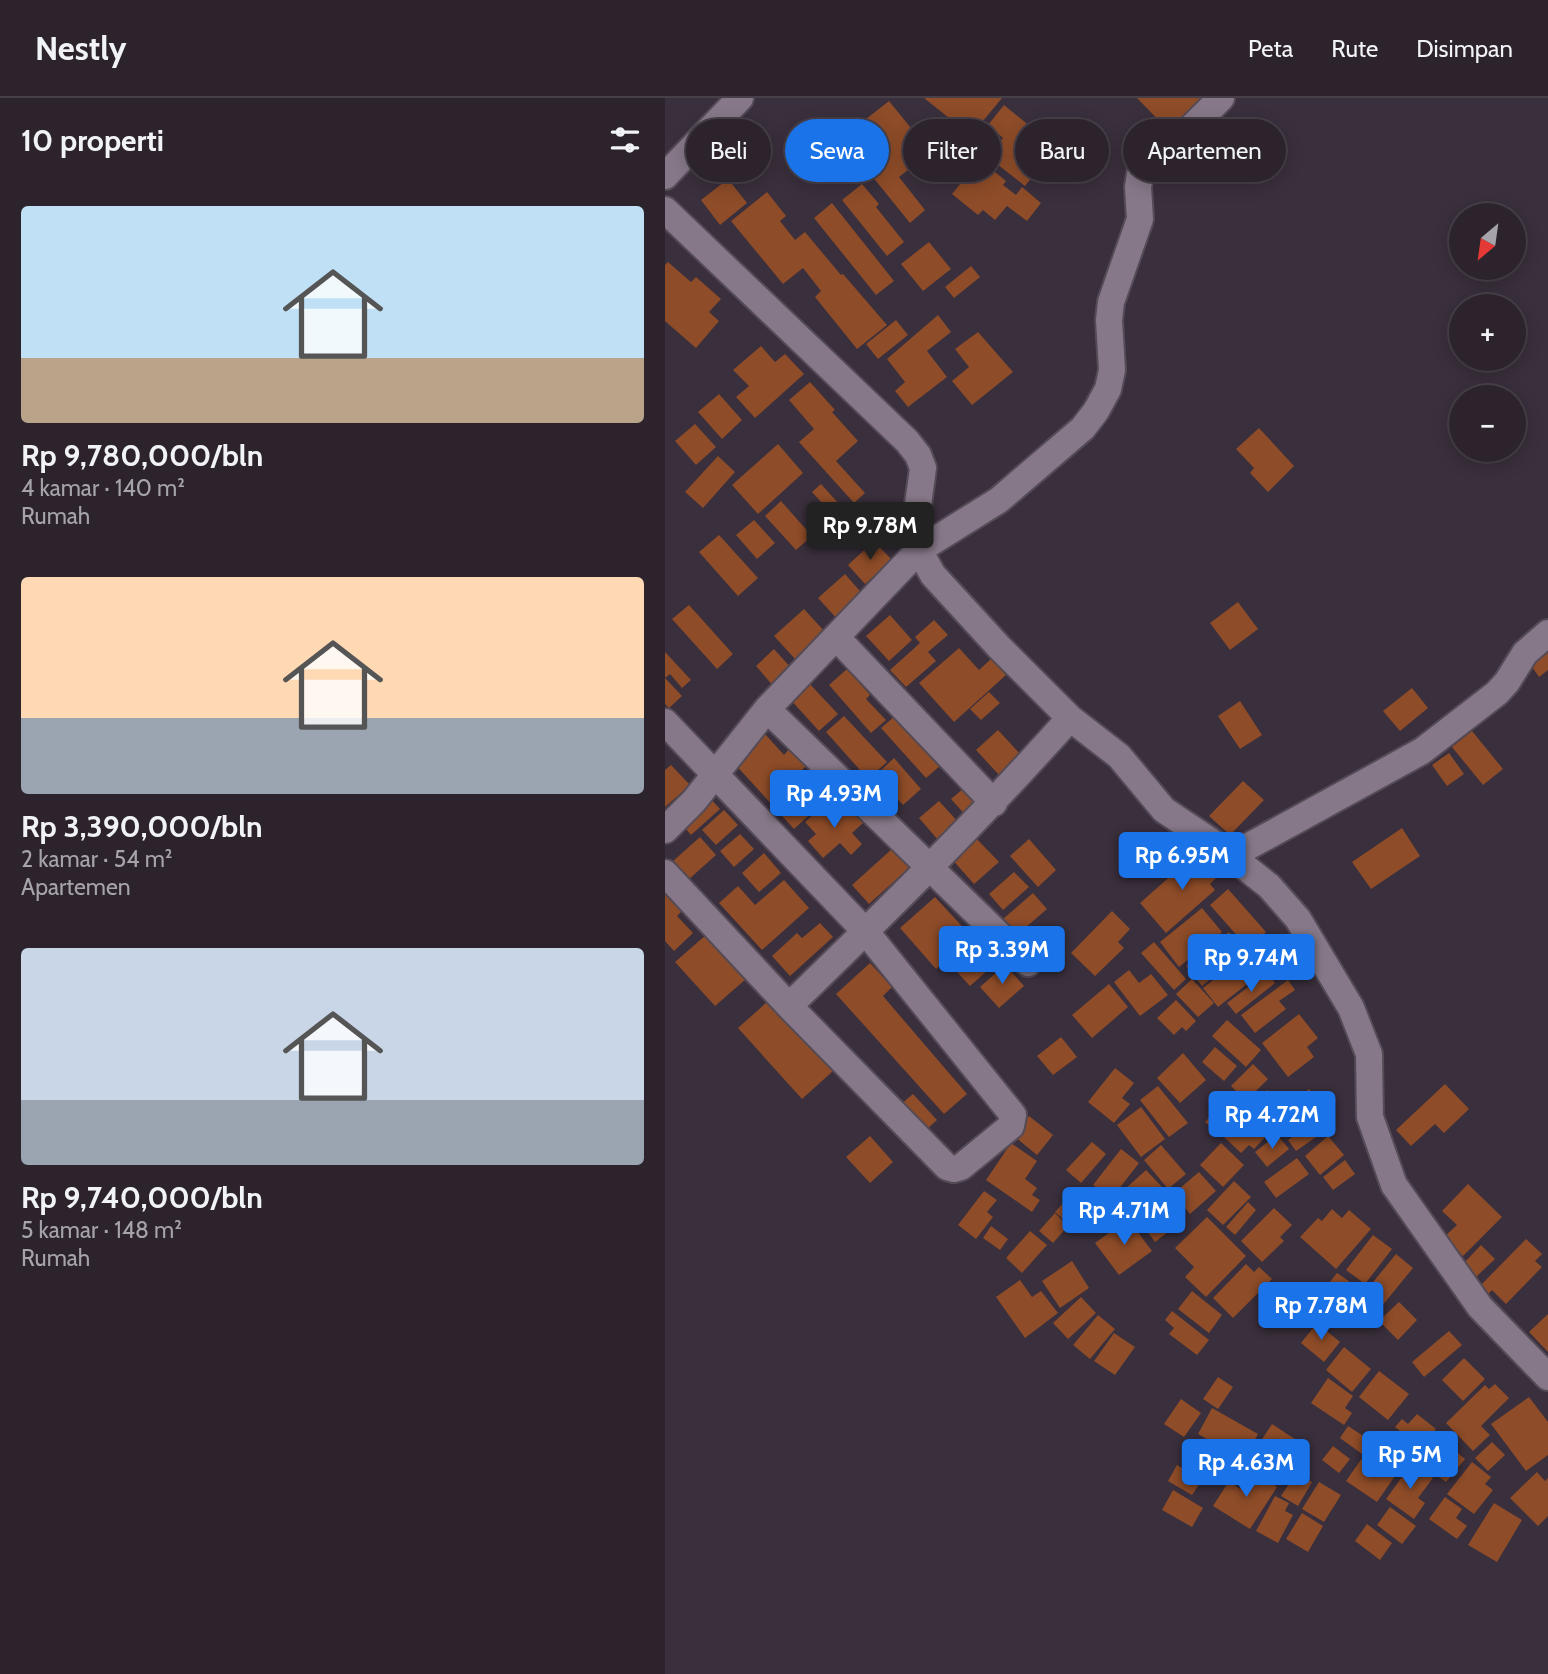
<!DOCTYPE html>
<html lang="id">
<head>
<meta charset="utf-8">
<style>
	:root { --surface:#2c232d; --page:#342b35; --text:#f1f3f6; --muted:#a6a4aa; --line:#484049; --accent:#1a73e8 }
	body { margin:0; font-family:Cabin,sans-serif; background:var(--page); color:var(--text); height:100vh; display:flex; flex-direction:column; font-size:26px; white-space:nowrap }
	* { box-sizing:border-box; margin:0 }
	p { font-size:23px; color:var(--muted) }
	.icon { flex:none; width:38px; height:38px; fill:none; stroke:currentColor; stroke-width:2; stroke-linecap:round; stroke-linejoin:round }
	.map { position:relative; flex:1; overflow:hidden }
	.side { display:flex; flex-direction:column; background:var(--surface); width:665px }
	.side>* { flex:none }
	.guide { position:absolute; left:21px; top:21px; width:665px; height:63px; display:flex; gap:14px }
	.needle { width:46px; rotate:209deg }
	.buttons { position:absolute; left:784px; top:105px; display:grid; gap:14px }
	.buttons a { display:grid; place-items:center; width:77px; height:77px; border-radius:50%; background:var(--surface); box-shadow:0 4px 18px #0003,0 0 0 2px var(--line); font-size:35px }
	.price { position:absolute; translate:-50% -60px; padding:0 16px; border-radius:7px; background:var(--accent); color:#fff; font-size:23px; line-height:46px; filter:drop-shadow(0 2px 4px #0008) }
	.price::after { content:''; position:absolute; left:50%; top:42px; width:21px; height:16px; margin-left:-10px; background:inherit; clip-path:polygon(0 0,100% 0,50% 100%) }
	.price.selected { background:#222; color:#fff }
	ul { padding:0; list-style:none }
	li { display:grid; align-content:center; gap:14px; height:371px; padding:0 21px }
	li span { display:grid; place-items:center; height:217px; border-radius:7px; color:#555 }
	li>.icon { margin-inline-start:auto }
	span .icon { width:126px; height:126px; fill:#fffc; stroke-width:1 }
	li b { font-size:30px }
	h2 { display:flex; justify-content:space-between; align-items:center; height:84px; padding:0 21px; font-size:30px }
	.pill { padding:0 24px; border-radius:32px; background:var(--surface); box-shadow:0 4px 18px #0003,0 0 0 2px var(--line); font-size:24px; line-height:63px }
	.pill.selected { background:var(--accent); color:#fff }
	header { display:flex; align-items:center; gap:42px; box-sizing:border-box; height:98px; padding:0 35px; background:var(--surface); border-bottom:2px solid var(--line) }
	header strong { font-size:33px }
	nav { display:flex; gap:38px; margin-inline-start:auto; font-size:24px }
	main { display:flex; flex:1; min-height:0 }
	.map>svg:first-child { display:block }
	.building { fill:#8e4c28 }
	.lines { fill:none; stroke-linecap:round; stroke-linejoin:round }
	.minor-casing { stroke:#544b56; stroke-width:30 }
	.minor { stroke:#867888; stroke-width:26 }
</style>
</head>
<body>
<header>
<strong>Nestly</strong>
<nav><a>Peta</a><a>Rute</a><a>Disimpan</a></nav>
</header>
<main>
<section class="side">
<h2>10 properti<svg class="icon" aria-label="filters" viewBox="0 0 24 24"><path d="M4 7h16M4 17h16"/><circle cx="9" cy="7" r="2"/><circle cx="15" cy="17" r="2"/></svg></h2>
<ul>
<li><span style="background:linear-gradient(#bfe0f5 70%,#b9a48a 0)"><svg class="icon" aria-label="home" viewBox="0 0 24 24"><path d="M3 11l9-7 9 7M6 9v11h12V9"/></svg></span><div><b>Rp 9,780,000/bln</b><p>4 kamar · 140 m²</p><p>Rumah</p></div></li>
<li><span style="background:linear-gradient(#ffd9b3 65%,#9aa5b1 0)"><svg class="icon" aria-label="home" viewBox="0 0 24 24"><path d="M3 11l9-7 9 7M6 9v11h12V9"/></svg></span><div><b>Rp 3,390,000/bln</b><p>2 kamar · 54 m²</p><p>Apartemen</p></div></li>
<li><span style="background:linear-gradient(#c9d6e8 70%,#9aa5b1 0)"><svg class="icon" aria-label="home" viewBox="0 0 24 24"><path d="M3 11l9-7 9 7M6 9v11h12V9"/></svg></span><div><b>Rp 9,740,000/bln</b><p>5 kamar · 148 m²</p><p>Rumah</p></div></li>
</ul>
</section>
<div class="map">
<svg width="883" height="1576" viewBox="0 0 883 1576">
	<rect width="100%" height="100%" fill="#3a2f3c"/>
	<path class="building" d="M259 0H337L313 29 331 43 324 52Z
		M472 0H542L506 35Z
		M224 3 246 30 252 25 272 49 234 79 260 112 245 125 207 78 222 65 192 28Z
		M339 7 366 29 350 49 375 69 360 88 323 59 338 40 323 27Z
		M315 62 341 83 338 87 351 97 357 89 376 105 362 123 342 108 330 122 318 112 313 117 287 96Z
		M63 81 82 105 55 127 36 102Z
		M197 86 214 106 211 109 239 144 222 158 177 102Z
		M102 94 121 118 115 123 130 142 140 134 176 177 178 176 222 227 192 251 150 199 156 193 138 170 118 186 66 123Z
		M167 105 229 183 211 197 149 120Z
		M264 144 286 171 258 193 236 166Z
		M3 164 26 184 31 179 56 201 44 214 54 223 31 250 0 223V167Z
		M306 168 315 179 289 200 280 189Z
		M273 217 286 234 262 253 282 279 243 309 230 293 240 284 222 261Z
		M231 222 243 237 213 261 201 246Z
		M313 234 348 274 307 307 287 283 304 269 290 251Z
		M96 248 110 264 120 256 139 276 90 320 71 299 84 288 68 272Z
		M145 284 170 312 167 314 193 343 171 363 200 395 189 405 134 344 149 331 124 302Z
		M54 296 77 322 57 341 33 314Z
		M30 326 51 349 31 367 10 343Z
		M594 330 629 368 603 394 585 375 589 370 571 351Z
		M113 346 138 375 93 416 67 387Z
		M53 358 70 374 38 410 20 394Z
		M156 386 184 417 175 425 147 394Z
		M116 403 147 438 131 452 100 418Z
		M89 422 110 445 92 461 71 437Z
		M54 437 93 480 73 498 34 454Z
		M209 443 227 462 200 486 183 467Z
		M180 476 201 500 175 524 153 500Z
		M573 504 593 531 565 552 545 525Z
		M24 507 68 556 52 571 7 521Z
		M139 511 161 535 131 562 109 538Z
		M225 517 247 542 224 563 201 538Z
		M269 522 283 537 263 554 271 563 241 589 225 572 255 545 250 539Z
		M883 548V572L874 579 863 563Z
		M294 550 314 572 326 561 341 577 289 624 254 585Z
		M109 551 128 572 109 589 91 568Z
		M0 554 26 582 17 590 5 576 0 580 17 598 4 610 0 606Z
		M182 571 205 597 201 601 221 622 206 635 164 587Z
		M142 583 173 616 154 633 124 600Z
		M747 590 763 610 735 633 718 613Z
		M324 594 335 605 316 622 305 611Z
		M575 603 597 637 575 651 553 618Z
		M179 618 222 664 203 681 161 634Z
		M230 618 276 667 261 680 216 630Z
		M333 632 356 657 334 677 311 652Z
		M807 633 838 671 818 687 787 649Z
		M100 636 119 657 125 650 141 668 136 673 145 682 149 678 166 697 129 731 68 664Z
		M784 655 799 676 782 688 767 667Z
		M229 660 256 691 238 707 211 677Z
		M6 667 25 687 0 709V672Z
		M578 683 599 702 565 737 544 718Z
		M299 690 316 709 303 720 286 701Z
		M44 699 55 711 26 737 15 724Z
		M274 703 294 725 274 743 254 720Z
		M159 707 170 718 183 707 198 725 187 735 197 746 186 757 175 745 158 760 143 743 151 736 140 724Z
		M59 712 73 727 51 747 37 732Z
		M737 730 755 758 706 791 687 764Z
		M75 736 89 751 69 769 55 753Z
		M309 738 334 764 309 786 285 759Z
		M35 739 51 757 23 782 7 764Z
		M364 741 391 772 373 789 345 758Z
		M228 750 245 769 204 806 187 787Z
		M535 752 556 775 545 786 550 792 501 835 475 805Z
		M99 755 116 775 94 794 77 775Z
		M349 774 364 789 338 812 324 796Z
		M119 782 144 810 97 852 54 805 73 788 90 807Z
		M563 791 601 834 583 850 545 807Z
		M0 794 17 813 12 818 28 835 9 853 0 843Z
		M368 795 382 811 352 837 338 821Z
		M270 799 331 865 305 888 281 862 271 871 235 830Z
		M537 810 557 834 514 869 495 844Z
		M447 813 465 831 453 844 459 850 430 878 406 855Z
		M155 825 168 839 125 878 107 858 132 835 137 840Z
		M564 834 580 853 537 888 521 868Z
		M42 836 81 881 50 908 10 864Z
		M489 844 521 881 509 892 476 855Z
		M591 848 606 867 553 909 538 890Z
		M205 865 227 889 218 898 302 996 279 1016 171 896Z
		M340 867 359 888 334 910 315 889Z
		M464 872 474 885 486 876 503 897 475 918 449 884Z
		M602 875 610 885 571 916 562 905Z
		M527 881 549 905 533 919 511 896Z
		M623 882 630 892 614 903 621 911 590 935 576 917Z
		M444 886 463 909 427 940 407 917Z
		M511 902 531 923 521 933 517 929 509 937 492 920Z
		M102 904 122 925 125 923 168 973 137 1001 73 930Z
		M634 916 653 940 642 949 649 959 623 979 597 945Z
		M562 922 596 952 581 969 547 938Z
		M396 939 412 959 388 977 372 958Z
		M550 949 572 968 559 983 537 964Z
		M518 955 541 982 515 1005 492 980Z
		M588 966 603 981 581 1003 566 988Z
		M450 970 469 985 457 1000 465 1006 449 1025 423 1004Z
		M780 986 804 1011 779 1035 770 1026 746 1048 731 1032Z
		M493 988 523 1025 504 1039 475 1002Z
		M644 991 661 1010 644 1024 627 1005Z
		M602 992 618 1008 603 1022 587 1005Z
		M248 996 272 1022 259 1034 235 1007Z
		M566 996 581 1011 555 1038 540 1024Z
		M476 1009 500 1041 476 1059 452 1027Z
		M622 1009 638 1026 622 1039 607 1022Z
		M582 1013 605 1034 589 1051 584 1047 576 1055 558 1038Z
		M364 1018 388 1037 372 1057 349 1038Z
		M656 1019 664 1030 631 1053 623 1042Z
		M612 1037 624 1051 602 1069 590 1054Z
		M205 1038 228 1064 205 1085 181 1059Z
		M663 1038 679 1057 655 1077 640 1058Z
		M427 1044 441 1056 416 1085 401 1072Z
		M346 1045 372 1063 360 1081 372 1090 367 1097 375 1102 367 1114 321 1082Z
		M556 1045 579 1067 558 1089 535 1067Z
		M496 1047 521 1076 503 1091 479 1062Z
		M456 1051 474 1065 446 1101 428 1087Z
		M632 1060 644 1076 611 1100 599 1084Z
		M680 1062 690 1076 668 1092 658 1079Z
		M481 1072 497 1089 475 1108 460 1091Z
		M534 1074 551 1093 525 1116 508 1096Z
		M569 1083 586 1099 558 1127 542 1112Z
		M803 1086 837 1119 798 1158 779 1139 792 1127 777 1113Z
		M411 1091 427 1106 406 1128 390 1114Z
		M319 1093 332 1102 322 1114 328 1119 311 1141 293 1127Z
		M493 1097 498 1105 504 1101 519 1122 490 1144 469 1115Z
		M583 1104 591 1112 570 1137 561 1129Z
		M609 1110 627 1127 615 1139 619 1143 597 1164 576 1143Z
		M667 1111 677 1120 684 1112 706 1131 671 1171 635 1139 653 1120 657 1123Z
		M390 1115 403 1128 388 1145 374 1133Z
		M542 1119 581 1158 541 1199 520 1179 529 1169 510 1150Z
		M463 1121 487 1153 454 1177 430 1145Z
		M326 1128 343 1141 335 1152 318 1140Z
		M365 1133 382 1147 357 1175 341 1160Z
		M708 1137 727 1151 700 1186 681 1172Z
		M861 1141 877 1156 870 1163 877 1169 841 1206 827 1192 822 1197 814 1189Z
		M816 1147 830 1161 811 1179 798 1166Z
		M731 1156 748 1170 712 1214 695 1200Z
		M407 1163 424 1190 395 1210 377 1183Z
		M581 1166 589 1174 594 1169 607 1181 568 1220 548 1200Z
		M672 1175 685 1184 679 1191 694 1203 682 1219 654 1198Z
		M355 1182 367 1199 376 1193 393 1215 360 1240 331 1199Z
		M527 1193 557 1217 544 1235 513 1211Z
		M416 1199 431 1215 403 1241 388 1225Z
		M734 1204 752 1222 733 1242 714 1223Z
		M507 1213 544 1242 532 1257 504 1236 509 1230 500 1222Z
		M883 1216V1254L864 1234Z
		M433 1217 450 1231 425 1261 408 1247Z
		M652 1225 675 1244 659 1264 636 1245Z
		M784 1233 797 1247 759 1279 747 1264Z
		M449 1235 470 1249 450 1277 429 1263Z
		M679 1249 706 1271 687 1294 661 1272Z
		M799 1260 820 1281 798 1303 777 1282Z
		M714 1273 744 1296 723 1322 694 1299Z
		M553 1279 568 1289 553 1311 538 1301Z
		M663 1280 688 1298 680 1310 687 1315 679 1327 646 1305Z
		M830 1286 844 1300 816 1328 825 1337 808 1353 781 1325 820 1287 824 1291Z
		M864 1299 883 1324V1357L861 1373 826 1326Z
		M516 1301 536 1315 519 1339 499 1326Z
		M547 1310 593 1336 579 1362 533 1336Z
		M752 1316 771 1331 756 1349 730 1329 737 1321 743 1326Z
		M607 1326 642 1349 623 1378 588 1355Z
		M683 1328 706 1343 697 1356 675 1340Z
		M732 1334 751 1348 742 1361 723 1347Z
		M827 1344 840 1357 823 1373 810 1360Z
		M542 1346 558 1356 542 1382 527 1372Z
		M783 1347 800 1361 781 1384 764 1372Z
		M668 1348 685 1361 674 1375 657 1362Z
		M721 1349 741 1362 712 1404 681 1383 700 1356 710 1364Z
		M807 1364 826 1379 820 1386 828 1392 809 1416 782 1396Z
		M747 1365 768 1380 753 1400 760 1405 749 1421 721 1401Z
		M512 1367 537 1382 527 1397 503 1383Z
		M587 1373 612 1389 585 1431 548 1408 564 1383 575 1391Z
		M872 1374 880 1383 883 1380V1418L873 1428 845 1400Z
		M631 1375 647 1384 633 1408 616 1398Z
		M654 1384 676 1397 659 1424 637 1411Z
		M508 1392 538 1410 527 1429 497 1412Z
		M610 1398 624 1405 620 1413 628 1417 613 1445 591 1433Z
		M780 1399 797 1411 791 1420 802 1428 792 1441 764 1421Z
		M829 1405 857 1422 832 1464 803 1447Z
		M725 1409 751 1428 737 1446 712 1427Z
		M637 1415 658 1428 643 1454 621 1441Z
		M702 1426 727 1445 715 1462 690 1443Z"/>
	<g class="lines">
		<defs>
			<path id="minor" d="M0 78 75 0
				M0 112 242 343 253 357 258 370 252 414V442L254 452 268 477 334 549 405 620 454 658 499 712 556 750 604 788 633 821 686 910 704 956 705 1019 729 1087 815 1209 883 1279
				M171 539 329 705
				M102 611 363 865
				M0 624 201 834 348 1017 346 1028 296 1069 289 1071 282 1069 124 908
				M0 732 29 703 102 611 254 452 334 402 418 330 431 313 443 291 447 272 444 222 446 204 475 121 473 89 476 71 484 61 525 31 556 0
				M566 758 757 653 832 595 842 584 860 555 883 535
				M0 775 124 908C221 814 315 721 405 620"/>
		</defs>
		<use href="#minor" class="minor-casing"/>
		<use href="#minor" class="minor"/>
	</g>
</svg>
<div class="buttons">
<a><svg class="needle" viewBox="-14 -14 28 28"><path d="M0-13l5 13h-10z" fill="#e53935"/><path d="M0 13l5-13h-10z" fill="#a6a4aa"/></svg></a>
<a>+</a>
<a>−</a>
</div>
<b class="price selected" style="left:205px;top:464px">Rp 9.78M</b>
<b class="price" style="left:169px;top:732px">Rp 4.93M</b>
<b class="price" style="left:517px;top:794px">Rp 6.95M</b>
<b class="price" style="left:337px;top:888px">Rp 3.39M</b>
<b class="price" style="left:586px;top:896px">Rp 9.74M</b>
<b class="price" style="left:607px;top:1053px">Rp 4.72M</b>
<b class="price" style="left:459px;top:1149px">Rp 4.71M</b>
<b class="price" style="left:656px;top:1244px">Rp 7.78M</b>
<b class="price" style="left:745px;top:1393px">Rp 5M</b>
<b class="price" style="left:581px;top:1401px">Rp 4.63M</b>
<div class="guide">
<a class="pill">Beli</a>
<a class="pill selected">Sewa</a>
<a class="pill">Filter</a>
<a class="pill">Baru</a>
<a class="pill">Apartemen</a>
</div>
</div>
</main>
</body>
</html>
